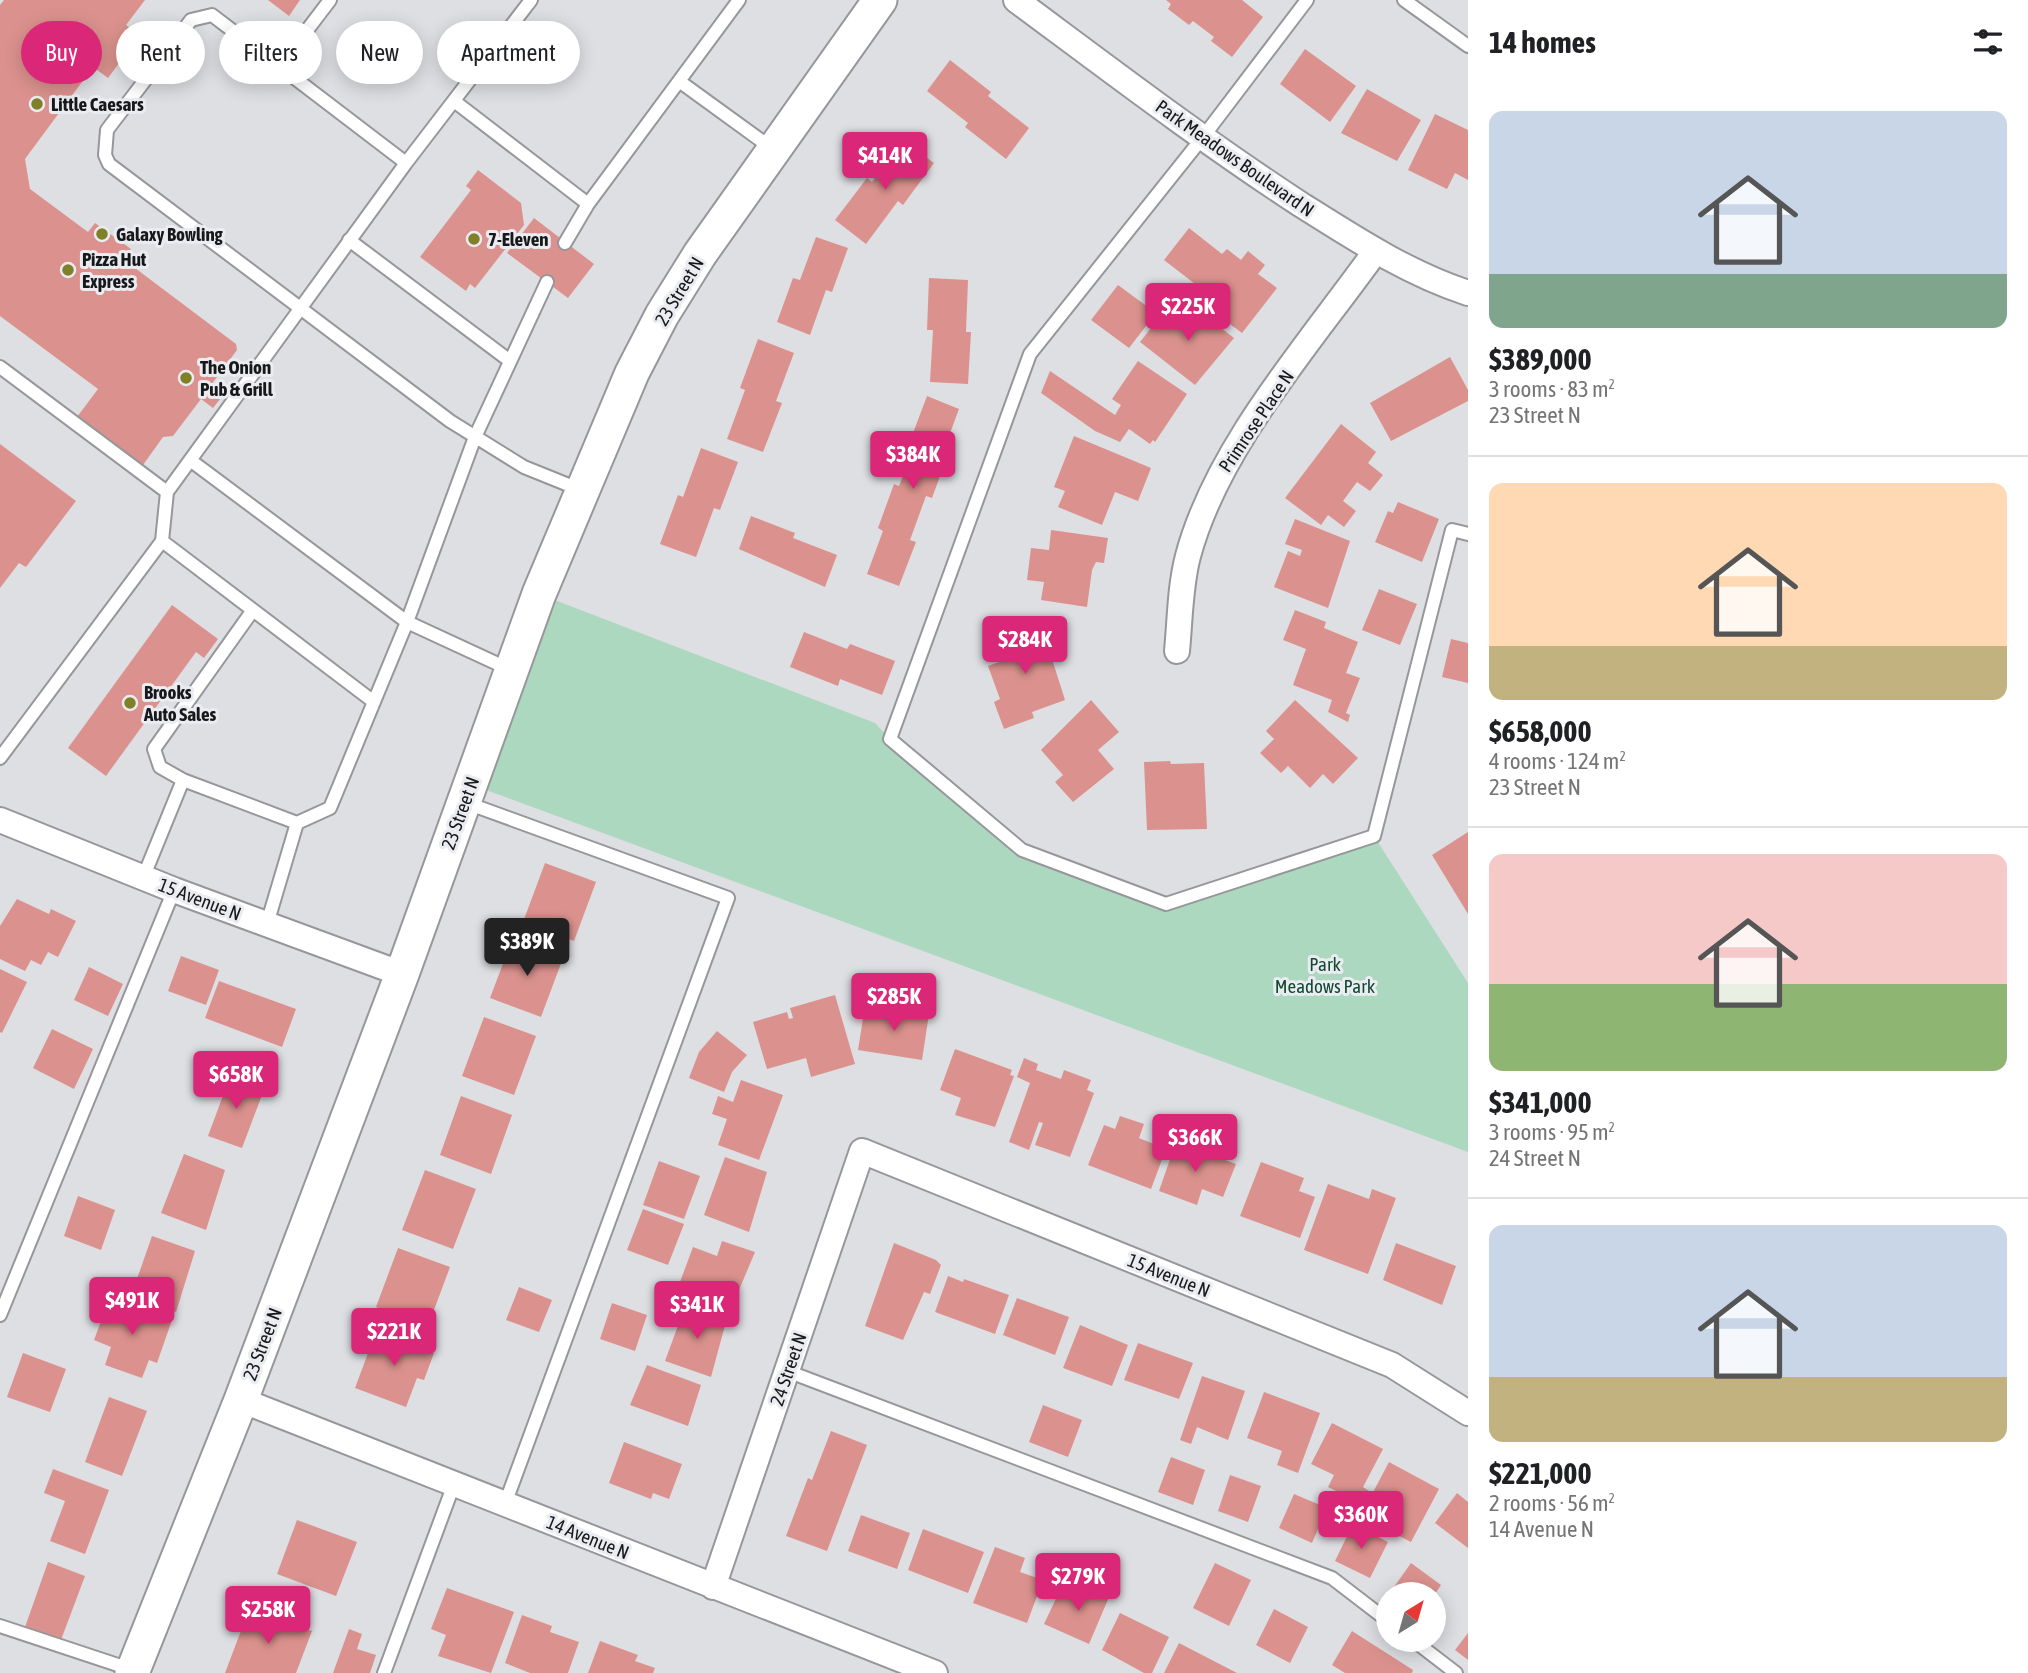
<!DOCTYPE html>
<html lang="en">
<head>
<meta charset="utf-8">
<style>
	:root { --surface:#fff; --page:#f6f6f6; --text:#202124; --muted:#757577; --line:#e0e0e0; --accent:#db2777 }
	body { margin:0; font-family:"Asap Condensed",sans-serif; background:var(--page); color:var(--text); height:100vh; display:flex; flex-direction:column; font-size:26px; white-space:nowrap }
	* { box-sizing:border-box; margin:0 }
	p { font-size:23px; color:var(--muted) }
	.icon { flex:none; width:38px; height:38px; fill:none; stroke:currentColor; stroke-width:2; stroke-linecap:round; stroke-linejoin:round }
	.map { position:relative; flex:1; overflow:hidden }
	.drawer { display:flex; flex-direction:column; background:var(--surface); width:560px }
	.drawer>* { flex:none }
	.guide { position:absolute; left:21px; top:21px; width:665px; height:63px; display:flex; gap:14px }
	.needle { width:46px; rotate:37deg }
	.controls { position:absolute; left:1376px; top:1582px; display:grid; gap:14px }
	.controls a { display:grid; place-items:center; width:70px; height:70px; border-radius:50%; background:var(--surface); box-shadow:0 4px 18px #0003; font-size:35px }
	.price { position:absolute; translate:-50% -60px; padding:0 16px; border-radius:7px; background:var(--accent); color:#fff; font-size:23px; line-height:46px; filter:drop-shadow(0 2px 4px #0008) }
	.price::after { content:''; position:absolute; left:50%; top:42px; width:21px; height:16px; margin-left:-10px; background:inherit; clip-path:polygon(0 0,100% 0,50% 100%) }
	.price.active { background:#222; color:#fff }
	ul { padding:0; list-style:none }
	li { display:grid; align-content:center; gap:14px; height:371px; padding:0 21px }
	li+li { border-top:2px solid var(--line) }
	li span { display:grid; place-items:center; height:217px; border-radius:14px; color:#555 }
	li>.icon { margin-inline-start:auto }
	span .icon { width:126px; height:126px; fill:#fffc; stroke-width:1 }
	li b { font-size:30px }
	h2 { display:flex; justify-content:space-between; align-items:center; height:84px; padding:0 21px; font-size:30px }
	.tag { padding:0 24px; border-radius:32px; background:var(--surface); box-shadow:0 4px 18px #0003; font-size:24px; line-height:63px }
	.tag.active { background:var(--accent); color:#fff }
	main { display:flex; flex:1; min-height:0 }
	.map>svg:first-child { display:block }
	.green { fill:#add8c0 }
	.building { fill:#db928e }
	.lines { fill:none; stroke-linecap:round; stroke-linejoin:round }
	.lane-casing { stroke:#97979b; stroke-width:16 }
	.street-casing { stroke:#97979b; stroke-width:28 }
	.secondary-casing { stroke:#97979b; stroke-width:37 }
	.lane { stroke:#fff; stroke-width:12 }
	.street { stroke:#fff; stroke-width:24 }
	.secondary { stroke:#fff; stroke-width:33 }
	.poi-dot { fill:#808029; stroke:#ebecf1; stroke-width:2.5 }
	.labels { text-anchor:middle; stroke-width:6; stroke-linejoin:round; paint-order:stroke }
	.poi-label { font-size:19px; font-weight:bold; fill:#171819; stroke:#ebecf1; text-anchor:start }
	.street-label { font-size:19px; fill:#171819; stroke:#ebecf1 }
	.park-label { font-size:19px; fill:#114a31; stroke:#ebecf1 }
</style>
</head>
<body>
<main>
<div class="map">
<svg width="1468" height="1673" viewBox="0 0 1468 1673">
	<rect width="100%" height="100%" fill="#dedfe3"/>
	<path class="green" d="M539 594 875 723 890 739 1022 850 1166 904 1374 836 1468 983V1152L470 784Z"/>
	<path class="building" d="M4 0H145L126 25 140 35 108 78 93 67 25 159 30 189 88 232 95 223 131 249 123 259 236 344 237 350 211 385 224 394 213 408 201 399 173 436 163 437 143 465 77 417 98 389 0 316V5Z
		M268 0H300L289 16Z
		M1166 0H1242L1263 17 1232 57 1211 41 1214 37 1193 21 1189 25 1168 9 1171 4Z
		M1305 49 1356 86 1330 122 1280 84Z
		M950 60 991 92 988 96 1029 128 1006 159 965 127 968 123 927 91Z
		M1367 89 1421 120 1397 161 1341 133Z
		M1435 114 1468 130V180L1455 173 1447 189 1408 170Z
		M903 140 934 163 903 205 898 201 866 244 835 220 867 178 872 182Z
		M478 170 521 203 524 225 475 288 470 284 466 291 420 257 471 190 466 186Z
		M534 218 594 264 568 298 507 253Z
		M1189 228 1222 254 1227 249 1241 260 1248 251 1265 265 1258 274 1277 288 1242 333 1215 313 1221 304 1164 260Z
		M816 237 848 248 832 292 826 290 810 335 777 322 793 278 800 280Z
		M929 278 968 280 966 332H971L968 384 930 382 933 330H927Z
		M1118 285 1156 313 1129 348 1091 320Z
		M1189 303 1234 338 1195 385 1140 342 1159 318 1171 326Z
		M758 339 794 353 776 401 782 403 763 452 727 439 745 390 740 388Z
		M1450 357 1468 390V401L1391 441 1370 403Z
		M1138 361 1187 394 1155 442 1153 440 1150 444 1129 429 1120 442 1095 431 1041 393 1050 371 1115 415 1121 405 1112 399Z
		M927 396 959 409 943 452 948 454 932 498 926 496 910 540 916 542 899 586 867 574 883 531 878 528 894 484 899 486 916 443 910 441Z
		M1341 424 1376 452 1368 463 1383 475 1370 491 1357 482 1343 501 1356 511 1344 527 1328 515 1321 525 1285 498Z
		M1074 436 1151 468 1138 501 1115 492 1102 525 1058 507 1065 491 1054 487Z
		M0 444 76 501 26 567 19 563 0 588Z
		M701 448 738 462 720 510 714 508 696 557 660 544 678 495 683 497Z
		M1398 502 1439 519 1422 562 1375 542 1388 511 1393 513Z
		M751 516 795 533 793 538 837 555 825 587 739 549Z
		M1295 519 1350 541 1328 608 1274 587 1288 551 1300 556 1302 550 1285 544Z
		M1051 530 1108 538 1104 563 1096 562 1092 570 1087 607 1041 600 1044 582 1027 580 1031 548 1049 550Z
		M1379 589 1417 604 1400 645 1362 630Z
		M172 605 218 639 204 658 196 652 106 776 68 748Z
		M1295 610 1326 622 1324 628 1358 642 1346 673 1360 678 1346 713 1350 715 1348 722 1328 712 1332 700 1293 685 1306 649 1283 640Z
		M1040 621 1065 700 1032 712 1034 718 1004 729 994 702 1000 699 988 666 1005 660 996 637Z
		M804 632 847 649 850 644 895 661 882 695 840 679 838 686 790 667Z
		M1451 639 1468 643V683L1442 677Z
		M1091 700 1119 732 1098 750 1114 769 1073 802 1055 782 1063 775 1041 750Z
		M1295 700 1358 758 1333 784 1323 774 1310 788 1288 766 1281 773 1260 753 1274 739 1266 731Z
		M1170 761 1171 764 1204 763 1207 829 1147 830 1144 762Z
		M1468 832V914L1432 855Z
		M545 863 596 882 574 941 523 922Z
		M17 899 49 914 51 909 76 921 58 957 48 952 41 965 31 960 25 971 0 959V926Z
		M512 940 563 958 541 1017 490 998Z
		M181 956 219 970 206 1005 168 991Z
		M89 967 123 984 108 1016 74 1000Z
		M0 969 27 982 2 1033 0 1032Z
		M219 981 296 1009 282 1047 205 1018Z
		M835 995 855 1064 811 1077 806 1058 767 1069 753 1022 787 1012 789 1019 793 1018 790 1008Z
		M865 1006 929 1014 922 1060 858 1050Z
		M484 1017 536 1036 514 1095 462 1076Z
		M52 1029 93 1049 74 1089 33 1068Z
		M717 1031 747 1055 732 1072 724 1092 689 1078 699 1052Z
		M955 1049 1012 1070 1010 1075 1014 1076 995 1127 955 1115 961 1098 940 1090Z
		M1024 1058 1038 1064 1036 1070 1061 1079 1064 1070 1091 1080 1087 1090 1094 1093 1070 1157 1035 1145 1043 1123 1039 1122 1029 1150 1009 1142 1030 1083 1017 1077Z
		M231 1074 265 1087 242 1148 208 1136Z
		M741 1080 783 1095 759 1160 718 1145 727 1119 712 1114 718 1096 733 1102Z
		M461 1096 512 1115 491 1174 440 1155Z
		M1120 1116 1144 1124 1139 1138 1166 1149 1151 1189 1088 1165 1104 1125 1115 1129Z
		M1176 1142 1236 1164 1223 1197 1202 1189 1197 1205 1159 1191Z
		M184 1154 225 1170 206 1230 161 1213Z
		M725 1157 767 1172 749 1232 704 1215Z
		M659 1161 700 1176 684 1219 643 1205Z
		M1261 1162 1304 1178 1299 1191 1315 1197 1300 1238 1240 1216Z
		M425 1170 476 1189 453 1249 402 1230Z
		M1328 1184 1369 1199 1372 1189 1396 1198 1368 1274 1304 1250Z
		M78 1196 115 1210 101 1250 64 1236Z
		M643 1209 684 1224 668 1265 627 1250Z
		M152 1236 195 1251 176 1312 131 1296Z
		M722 1241 755 1252 731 1309 677 1290 693 1247 717 1256Z
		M894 1243 936 1260 941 1265 930 1294 924 1292 903 1340 865 1326Z
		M1396 1243 1456 1266 1442 1305 1383 1280Z
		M398 1248 450 1267 428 1326 376 1307Z
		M948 1276 963 1282 964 1279 1009 1295 995 1334 935 1312Z
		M519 1287 552 1300 539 1332 506 1320Z
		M110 1297 172 1320 157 1363 149 1360 142 1378 105 1365 111 1347 94 1340Z
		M1017 1298 1069 1317 1055 1355 1003 1335Z
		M612 1303 647 1315 635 1351 600 1339Z
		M686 1304 727 1318 711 1377 665 1361Z
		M1080 1325 1128 1345 1112 1386 1063 1368Z
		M377 1329 427 1347V1350L434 1353 424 1380 417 1378 406 1407 355 1388Z
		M1138 1343 1193 1363 1179 1399 1124 1380Z
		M23 1353 66 1369 50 1412 7 1397Z
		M647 1365 701 1385 688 1426 630 1405Z
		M1202 1376 1245 1391 1228 1440 1197 1427 1191 1444 1180 1440Z
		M1264 1392 1320 1413 1298 1473 1277 1465 1282 1451 1247 1438Z
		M109 1397 147 1411 122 1476 85 1462Z
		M1043 1405 1082 1420 1068 1457 1029 1442Z
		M1332 1423 1383 1449 1363 1487 1369 1491 1363 1504 1328 1487 1334 1475 1311 1464Z
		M831 1431 867 1445 827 1551 786 1536 808 1478 812 1480Z
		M624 1442 682 1464 669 1499 653 1493 651 1499 609 1483Z
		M1171 1457 1205 1470 1193 1505 1158 1492Z
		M1389 1462 1439 1489 1411 1542 1378 1525 1388 1507 1370 1498Z
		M53 1469 109 1490 85 1554 50 1541 65 1501 44 1493Z
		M1230 1475 1261 1486 1248 1522 1218 1511Z
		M1457 1493 1468 1502V1548L1435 1523Z
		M1294 1494 1327 1508 1312 1543 1279 1528Z
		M861 1515 910 1533 897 1569 848 1551Z
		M297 1520 357 1542 336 1596 277 1574Z
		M1353 1524 1388 1542 1370 1578 1335 1561Z
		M923 1529 984 1552 968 1593 908 1570Z
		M995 1547 1025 1558 1020 1572 1043 1580 1027 1623 973 1603Z
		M48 1562 85 1576 61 1640 25 1627Z
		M1215 1563 1251 1580 1229 1626 1193 1608Z
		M1411 1563 1441 1585 1435 1594H1389Z
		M1098 1584 1112 1590 1089 1644 1044 1624 1062 1586 1091 1599Z
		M447 1588 514 1612 491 1673 438 1656 446 1635 431 1629Z
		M250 1607 312 1631 296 1673H225Z
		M1274 1609 1308 1627 1290 1663 1256 1645Z
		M1120 1613 1169 1637 1152 1673H1144L1102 1650Z
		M522 1615 552 1626 550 1632 579 1642 568 1673H530L505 1663Z
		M349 1629 362 1634 357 1649 376 1655 370 1673H333Z
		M1352 1631 1413 1670 1412 1673H1345L1332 1665Z
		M1468 1633V1660L1455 1650Z
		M600 1641 638 1655 635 1661 655 1668 653 1673H588Z
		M1179 1643 1237 1673H1164Z"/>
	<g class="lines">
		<defs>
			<path id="lane" d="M1307 0 1203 137 1030 354 890 739 1022 850 1166 904 1374 836 1452 530 1468 534
				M1404 0 1468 46
				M279 67 330 0
				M679 81 774 150
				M454 101 588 204 739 0
				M406 163 531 0
				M349 240 510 361
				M565 243 588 204
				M0 367 167 492 406 163 212 15 191 20 107 130 105 155 109 164 450 421 524 467 581 490
				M190 460 407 622 511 670
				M167 492 162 541 374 702
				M0 758 162 541
				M183 780 160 767 154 749 253 610
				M464 802 728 898 505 1504
				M143 878 183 780 297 823
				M267 924 297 823 330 808 407 622 475 437 547 282
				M0 1315 174 890
				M787 1371 1332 1578 1388 1621
				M0 1626 133 1670
				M1413 1640 1456 1673
				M384 1673 454 1484"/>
			<path id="street" d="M1016 0C1109 69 1202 140 1300 204 1354 238 1407 273 1468 293
				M1177 651C1180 620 1180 586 1188 556 1217 447 1310 343 1375 252
				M0 820 174 890 402 974
				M241 1400 935 1673
				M713 1587 862 1151 1392 1365 1468 1413"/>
			<path id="secondary" d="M132 1673 241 1400 402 974 539 594 632 373 662 315 700 254 880 0"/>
		</defs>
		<use href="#lane" class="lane-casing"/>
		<use href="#street" class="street-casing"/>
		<use href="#secondary" class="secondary-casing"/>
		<use href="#lane" class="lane"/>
		<use href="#street" class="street"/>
		<use href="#secondary" class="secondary"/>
	</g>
	<g class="poi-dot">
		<circle cx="37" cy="104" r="7"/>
		<circle cx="102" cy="234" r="7"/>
		<circle cx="474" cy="239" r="7"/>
		<circle cx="68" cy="270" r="7"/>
		<circle cx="186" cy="378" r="7"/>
		<circle cx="130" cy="703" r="7"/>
	</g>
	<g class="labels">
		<g class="poi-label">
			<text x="51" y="111">Little Caesars</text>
			<text x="116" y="241">Galaxy Bowling</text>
			<text x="488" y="246">7-Eleven</text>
			<text x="82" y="266">Pizza Hut<tspan x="82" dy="22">Express</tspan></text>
			<text x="200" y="374">The Onion<tspan x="200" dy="22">Pub &amp; Grill</tspan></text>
			<text x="144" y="699">Brooks<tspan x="144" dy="22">Auto Sales</tspan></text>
		</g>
		<g class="street-label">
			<text transform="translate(1235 158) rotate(35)" y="7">Park Meadows Boulevard N</text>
			<text transform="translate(679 291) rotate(-59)" y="7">23 Street N</text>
			<text transform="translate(1256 421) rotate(-56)" y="7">Primrose Place N</text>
			<text transform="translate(460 813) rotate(-70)" y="7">23 Street N</text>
			<text transform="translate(200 899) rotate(21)" y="7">15 Avenue N</text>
			<text transform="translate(1169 1275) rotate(22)" y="7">15 Avenue N</text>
			<text transform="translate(262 1344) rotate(-69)" y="7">23 Street N</text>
			<text transform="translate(788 1369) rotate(-71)" y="7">24 Street N</text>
			<text transform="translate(588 1537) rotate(22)" y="7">14 Avenue N</text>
		</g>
		<g class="park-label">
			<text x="1325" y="971">Park<tspan x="1325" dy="22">Meadows Park</tspan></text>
		</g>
	</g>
</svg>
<div class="controls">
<a><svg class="needle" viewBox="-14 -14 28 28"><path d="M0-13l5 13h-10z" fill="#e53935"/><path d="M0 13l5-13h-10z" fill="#757577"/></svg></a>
</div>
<b class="price" style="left:885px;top:192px">$414K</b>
<b class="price" style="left:1188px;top:343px">$225K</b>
<b class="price" style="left:913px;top:491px">$384K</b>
<b class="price" style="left:1025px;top:676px">$284K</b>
<b class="price active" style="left:527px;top:978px">$389K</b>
<b class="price" style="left:894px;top:1033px">$285K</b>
<b class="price" style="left:236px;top:1111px">$658K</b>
<b class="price" style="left:1195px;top:1174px">$366K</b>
<b class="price" style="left:132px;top:1337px">$491K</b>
<b class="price" style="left:697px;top:1341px">$341K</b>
<b class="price" style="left:394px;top:1368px">$221K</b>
<b class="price" style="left:1361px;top:1551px">$360K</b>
<b class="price" style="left:1078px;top:1613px">$279K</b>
<b class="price" style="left:268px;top:1646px">$258K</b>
<div class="guide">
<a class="tag active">Buy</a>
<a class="tag">Rent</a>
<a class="tag">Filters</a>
<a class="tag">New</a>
<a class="tag">Apartment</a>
</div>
</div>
<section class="drawer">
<h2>14 homes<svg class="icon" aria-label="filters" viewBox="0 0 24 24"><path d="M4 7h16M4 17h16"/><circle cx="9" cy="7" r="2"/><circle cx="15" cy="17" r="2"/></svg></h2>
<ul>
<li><span style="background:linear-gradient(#c9d6e8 75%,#7fa58c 0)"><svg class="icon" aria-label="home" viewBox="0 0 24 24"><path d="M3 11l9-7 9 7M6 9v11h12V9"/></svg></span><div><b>$389,000</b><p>3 rooms · 83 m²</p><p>23 Street N</p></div></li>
<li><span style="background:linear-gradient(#ffd9b3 75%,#c2b280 0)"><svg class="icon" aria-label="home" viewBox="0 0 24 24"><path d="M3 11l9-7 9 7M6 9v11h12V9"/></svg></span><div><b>$658,000</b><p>4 rooms · 124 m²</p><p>23 Street N</p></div></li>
<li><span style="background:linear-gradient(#f6c9c9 60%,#8fb573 0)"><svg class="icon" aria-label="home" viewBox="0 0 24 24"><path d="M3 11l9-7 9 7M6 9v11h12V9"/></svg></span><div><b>$341,000</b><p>3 rooms · 95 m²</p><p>24 Street N</p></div></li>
<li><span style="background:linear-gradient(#c9d6e8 70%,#c2b280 0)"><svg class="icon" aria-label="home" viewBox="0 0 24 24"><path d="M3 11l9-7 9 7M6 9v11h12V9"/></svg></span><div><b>$221,000</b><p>2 rooms · 56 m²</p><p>14 Avenue N</p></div></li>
</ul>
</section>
</main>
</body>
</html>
